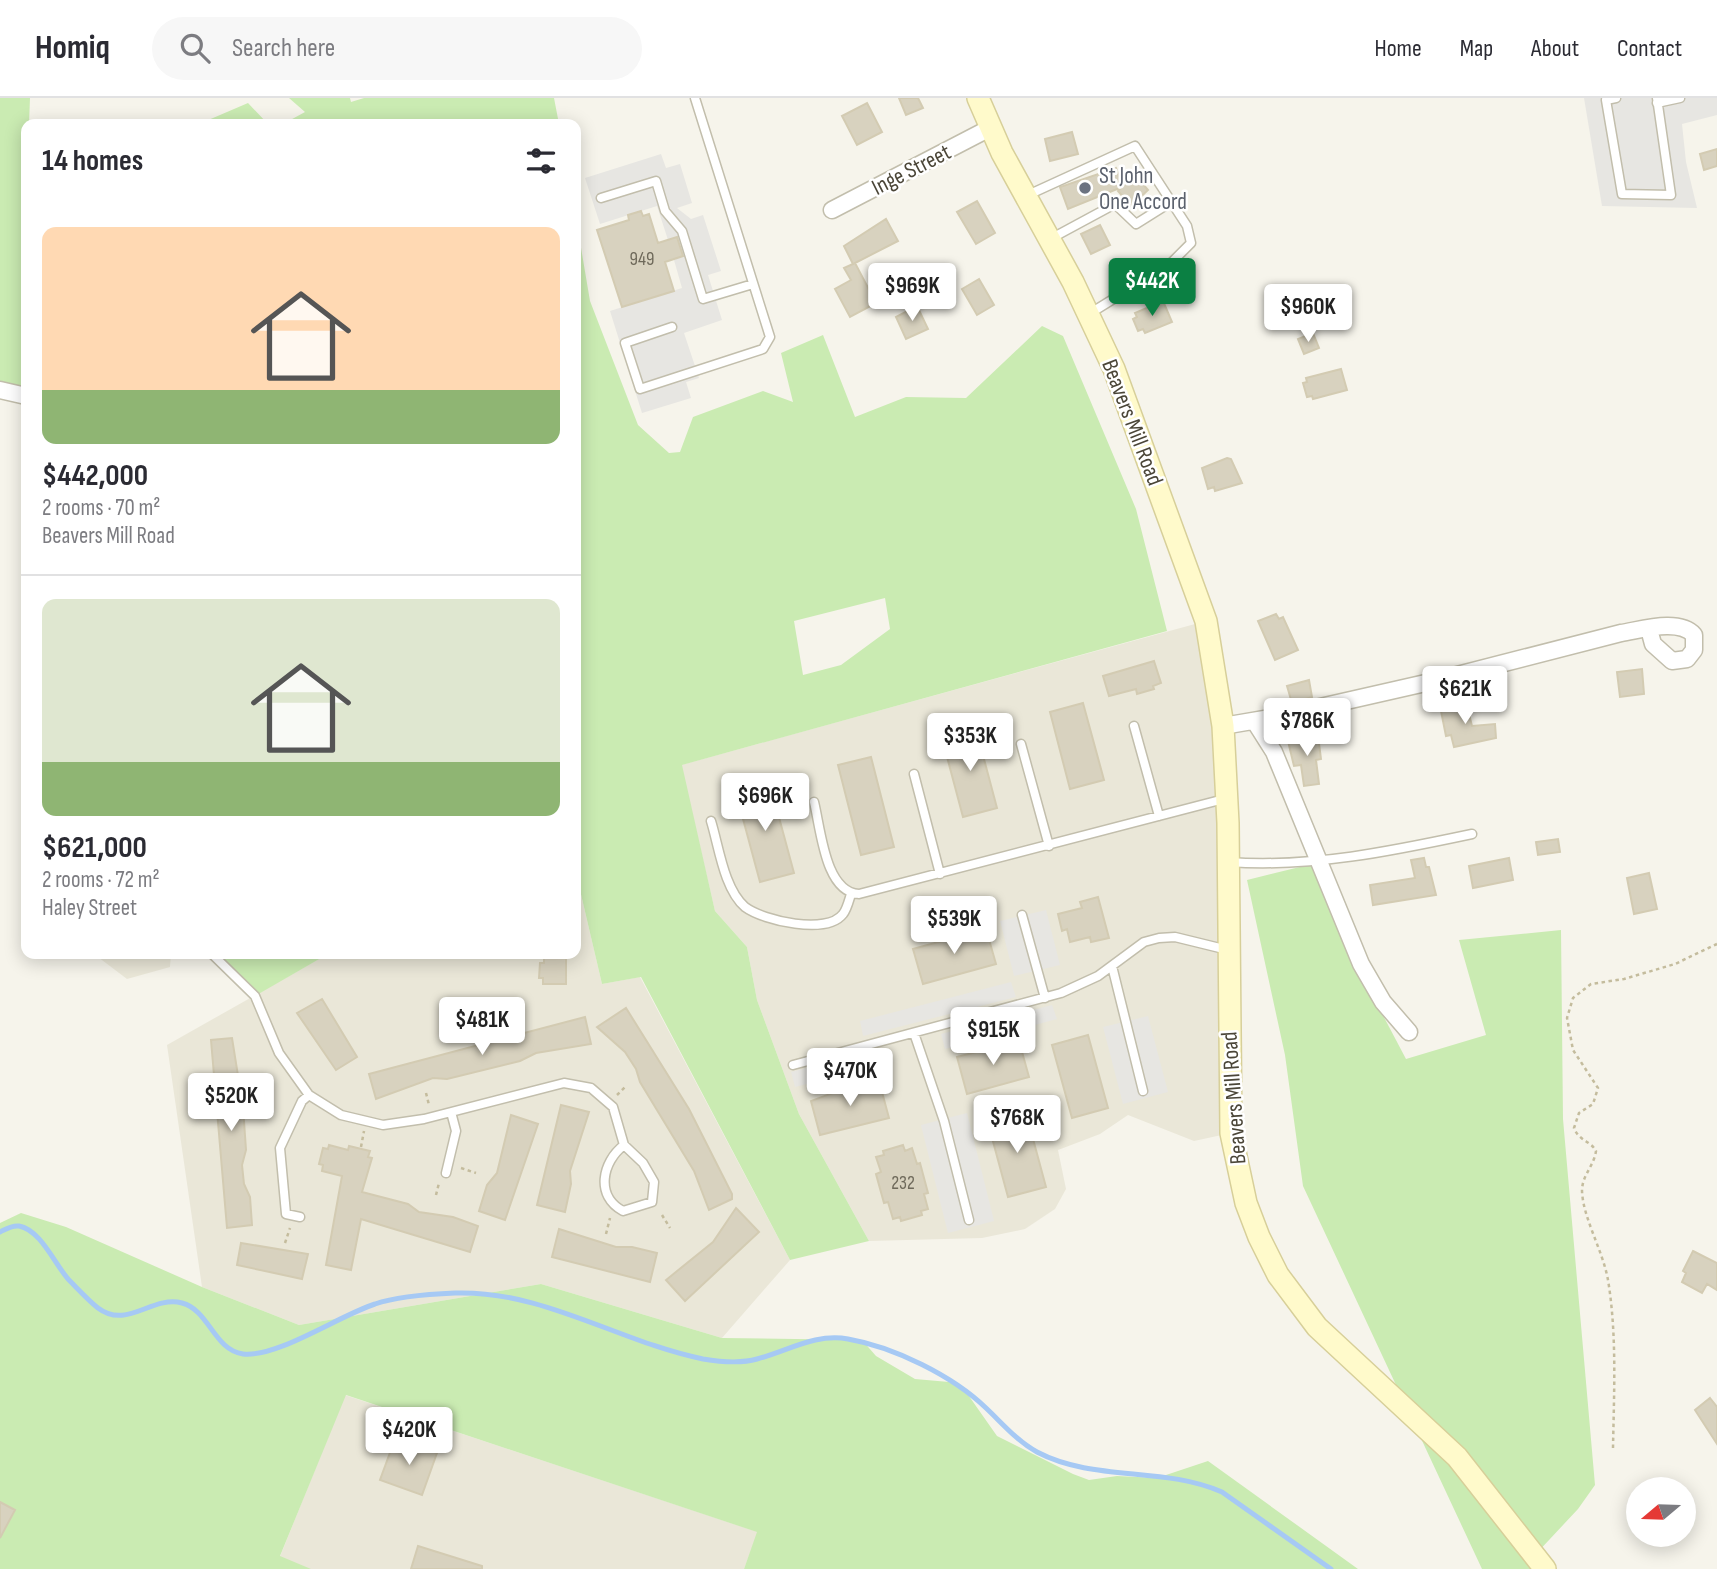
<!DOCTYPE html>
<html lang="en">
<head>
<meta charset="utf-8">
<style>
	:root { --surface:#fff; --page:#f7f7f7; --text:#2b2b33; --muted:#7c7c81; --line:#e1e1e2; --accent:#0b8043 }
	body { margin:0; font-family:"Sofia Sans Condensed",sans-serif; background:var(--page); color:var(--text); height:100vh; display:flex; flex-direction:column; font-size:26px; white-space:nowrap }
	* { box-sizing:border-box; margin:0 }
	p { font-size:23px; color:var(--muted) }
	.icon { flex:none; width:38px; height:38px; fill:none; stroke:currentColor; stroke-width:2; stroke-linecap:round; stroke-linejoin:round }
	.map { position:relative; flex:1; overflow:hidden }
	.side { position:absolute; left:21px; top:21px; width:560px; height:840px; display:flex; flex-direction:column; background:var(--surface); border-radius:14px; box-shadow:0 4px 18px #0003 }
	.side>* { flex:none }
	.needle { width:46px; rotate:251deg }
	.controls { position:absolute; left:1626px; top:1379px; display:grid; gap:14px }
	.controls a { display:grid; place-items:center; width:70px; height:70px; border-radius:50%; background:var(--surface); box-shadow:0 4px 18px #0003; font-size:35px }
	.price { position:absolute; translate:-50% -60px; padding:0 16px; border-radius:7px; background:#fff; color:#222; font-size:23px; line-height:46px; filter:drop-shadow(0 2px 4px #0008) }
	.price::after { content:''; position:absolute; left:50%; top:42px; width:21px; height:16px; margin-left:-10px; background:inherit; clip-path:polygon(0 0,100% 0,50% 100%) }
	.price.active { background:var(--accent); color:#fff }
	ul { padding:0; list-style:none }
	li { display:grid; align-content:center; gap:14px; height:371px; padding:0 21px }
	li+li { border-top:2px solid var(--line) }
	li span { display:grid; place-items:center; height:217px; border-radius:14px; color:#555 }
	li>.icon { margin-inline-start:auto }
	span .icon { width:126px; height:126px; fill:#fffc; stroke-width:1 }
	li b { font-size:30px }
	h2 { display:flex; justify-content:space-between; align-items:center; height:84px; padding:0 21px; font-size:30px }
	header { display:flex; align-items:center; gap:42px; box-sizing:border-box; height:98px; padding:0 35px; background:var(--surface); border-bottom:2px solid var(--line) }
	header strong { font-size:33px }
	nav { display:flex; gap:38px; margin-inline-start:auto; font-size:24px }
	.search { width:490px; height:63px; background:var(--page); display:flex; align-items:center; gap:18px; box-sizing:border-box; padding:0 24px; border-radius:38px; color:var(--muted); font-size:26px }
	.map>svg:first-child { display:block }
	.residential { fill:#eae7d8 }
	.green { fill:#caebb2; fill-rule:evenodd }
	.parking { fill:#e7e6e2 }
	.lines { fill:none; stroke-linecap:round; stroke-linejoin:round }
	.stream { stroke:#a6c9f4; stroke-width:5 }
	.building { fill:#d8d2bf; stroke:#d3cbb2; stroke-width:2 }
	.lane-casing { stroke:#c2beac; stroke-width:11 }
	.street-casing { stroke:#c2beac; stroke-width:19 }
	.secondary-casing { stroke:#d7cf99; stroke-width:24 }
	.path { stroke:#c4bc9d; stroke-width:2.5; stroke-dasharray:3.5 3.5; stroke-linecap:butt }
	.lane { stroke:#fff; stroke-width:8 }
	.street { stroke:#fff; stroke-width:16 }
	.secondary { stroke:#fffacb; stroke-width:21 }
	.worship-dot { fill:#6b7280; stroke:#fff; stroke-width:2.5 }
	.labels { text-anchor:middle; stroke-width:5; stroke-linejoin:round; paint-order:stroke }
	.number-label { font-size:19px; fill:#6e695a }
	.street-label { font-size:23px; fill:#4b4638; stroke:#fff }
	.worship-label { font-size:23px; fill:#5b616d; stroke:#fff; text-anchor:start }
</style>
</head>
<body>
<header>
<strong>Homiq</strong>
<div class="search"><svg class="icon" aria-label="search" viewBox="0 0 24 24"><circle cx="10" cy="10" r="6"/><path d="M15 15l6 6"/></svg>Search here</div>
<nav><a>Home</a><a>Map</a><a>About</a><a>Contact</a></nav>
</header>
<div class="map">
<svg width="1717" height="1471" viewBox="0 0 1717 1471">
	<rect width="100%" height="100%" fill="#f6f4eb"/>
	<path class="residential" d="M1206 523 1217 575 1231 1035 1194 1043 1128 1017 1100 1036 1058 1052 1066 1091 1055 1111 1025 1131 982 1140 869 1143 799 1016 757 902 747 849 715 813 681 667Z
		M576 775 602 886 640 879 790 1162 722 1240 541 1186 299 1227 202 1189 167 947 328 856H576Z
		M94 856H171L170 869 127 881Z
		M345 1297 758 1434 744 1471H275Z"/>
	<path class="green" d="M0 0H30L29 26H26V298L0 292Z
		M289 0H350L351 4 364 0H554L559 26H283L305 14Z
		M248 5 268 26H199Z
		M576 120 590 203 638 327 669 355 680 354 693 319 763 293 793 304 781 255 823 237 855 319 906 299 966 300 1042 228 1063 238 1136 411 1167 533 682 667 715 813 747 849 757 902 799 1016 869 1143 790 1162 641 879 602 886 576 775ZM885 500 890 531 841 567 803 577 794 523Z
		M1312 766 1339 834 1406 961 1486 937 1459 842 1561 832 1563 1021 1595 1387 1578 1411 1535 1457 1545 1471H1482L1303 1088 1285 957 1247 782Z
		M212 856H328L255 898Z
		M21 1115 66 1129 202 1189 299 1227 541 1186 722 1240 862 1242 876 1258 915 1281 949 1284 964 1291 997 1338 1073 1376 1089 1382 1117 1378 1157 1380 1208 1363 1358 1471H744L757 1434 346 1297 280 1458 311 1471H0V1125Z"/>
	<path class="parking" d="M1584 0H1717V17L1682 26 1686 64 1697 110 1602 108Z
		M661 56 666 70 680 66 692 105 677 110 691 121 703 117 721 173 708 177 722 222 684 235 699 280 686 284 691 300 642 315 610 213 682 190 674 162 683 158 677 139 668 142 657 108 600 126 585 80Z
		M1046 812 1060 867 1014 878 1000 823Z
		M1011 884 1016 899 863 938 860 923Z
		M1052 907 1057 921 945 951 941 936Z
		M1148 918 1168 994 1123 1006 1103 929Z
		M884 950 888 965 795 989 791 974Z
		M967 1015 994 1123 948 1135 921 1027Z"/>
	<g class="lines">
		<path class="stream" d="M0 1134C6 1131 12 1127 19 1128 41 1132 55 1167 69 1182 78 1191 88 1202 98 1210 127 1232 152 1197 182 1205 209 1212 214 1252 243 1256 277 1260 340 1217 375 1206 398 1198 431 1196 455 1195 543 1192 619 1244 703 1261 721 1264 740 1266 757 1261 788 1253 815 1235 848 1241 894 1249 953 1278 986 1310 1002 1325 1017 1343 1037 1354 1094 1384 1163 1368 1222 1394L1331 1471"/>
	</g>
	<path class="building" d="M899 0H918L923 10 906 17Z
		M867 5 882 34 857 47 842 18Z
		M1072 34 1078 56 1050 63 1045 41Z
		M1717 51V68L1704 72 1700 56Z
		M1116 70 1123 88 1135 77 1148 92 1131 108 1118 93 1122 89 1068 111 1060 89Z
		M977 103 995 135 976 146 957 114Z
		M641 113 643 118 649 116 658 145 677 139 683 158 665 164 674 193 622 209 597 132 629 122 628 117Z
		M886 121 898 143 855 165 876 205 850 219 835 191 851 182 844 170 853 166 844 148Z
		M1100 127 1110 147 1091 156 1081 136Z
		M979 181 994 207 977 217 962 191Z
		M1163 203 1172 224 1145 235 1143 231 1138 233 1133 221 1137 219 1135 215Z
		M917 208 928 231 906 241 896 219Z
		M1313 235 1319 250 1304 256 1298 241Z
		M1341 271 1347 292 1313 301 1312 298 1307 299 1303 285 1307 284 1306 280Z
		M1227 360 1231 361 1242 385 1215 393 1214 389 1208 391 1202 370Z
		M1276 516 1279 521 1283 519 1298 552 1275 562 1258 523Z
		M1154 563 1161 585 1153 588 1154 591 1137 596 1136 591 1109 598 1103 578Z
		M1642 571 1644 596 1620 599 1617 574Z
		M1309 582 1312 599 1292 605 1287 588Z
		M1460 602 1462 609 1467 608 1472 628 1495 626 1496 640 1454 649 1451 637 1446 638 1441 613 1449 611 1447 605Z
		M1083 605 1104 682 1070 691 1050 614Z
		M976 631 997 710 963 719 942 640Z
		M1318 638 1321 661 1316 662 1319 686 1304 688 1301 667 1294 668 1288 643Z
		M871 659 894 749 861 757 838 667Z
		M770 686 794 775 760 784 736 695Z
		M1558 741 1560 754 1538 757 1536 744Z
		M1424 760 1426 769H1429L1436 797 1373 807 1370 787 1415 780 1411 762Z
		M1509 760 1513 782 1473 790 1469 768Z
		M1649 775 1657 811 1634 816 1627 780Z
		M1098 799 1109 840 1091 844 1090 839 1070 844 1067 831 1062 833 1058 816 1082 810 1080 804Z
		M986 831 996 866 923 886 913 851Z
		M544 856H566V886H543V880H539L540 865H544Z
		M322 901 357 959 336 972 297 915Z
		M626 910 689 1011 732 1096V1101L709 1112 694 1073 640 984 636 971 625 954 597 929Z
		M585 919 591 946 536 955 520 963 447 981 433 980 376 1001 369 976Z
		M1088 937 1108 1010 1072 1020 1052 947Z
		M232 940 243 1009 246 1052 242 1067 244 1086 250 1099 252 1127 227 1130 211 942Z
		M1019 943 1029 979 967 996 957 959Z
		M879 983 889 1020 820 1037 811 1003 862 984 863 988Z
		M561 1007 589 1014 570 1073 571 1086 565 1114 537 1107Z
		M1026 1015 1046 1089 1008 1099 988 1025Z
		M511 1017 538 1026 505 1122 479 1113 487 1087 497 1075Z
		M329 1047 348 1052 349 1048 370 1053 368 1059 372 1060 362 1094 408 1106 419 1114 453 1119 478 1128 470 1154 361 1121 351 1172 326 1167 342 1078 322 1073 323 1067 319 1066 323 1050 328 1051Z
		M903 1047 905 1053 912 1050 917 1066 920 1065 928 1095 924 1096 928 1111 921 1113 922 1117 901 1123 900 1119 893 1121 888 1104 884 1105 876 1076 881 1074 876 1059 884 1057 883 1053Z
		M736 1110 759 1134 685 1203 666 1182 713 1144Z
		M559 1131 616 1149H632L657 1155 650 1184 552 1159Z
		M241 1145 308 1156 302 1181 237 1167Z
		M1693 1153 1717 1165V1192L1707 1186 1702 1195 1682 1184 1686 1175 1683 1173Z
		M1710 1300 1717 1309V1346L1695 1312Z
		M395 1341 437 1355 422 1397 380 1382Z
		M0 1404 15 1412 0 1440Z
		M418 1448 482 1468V1471H411Z"/>
	<g class="lines">
		<defs>
			<path id="lane" d="M1616 0 1606 2 1622 96 1671 97 1657 0
				M1657 5 1680 0
				M1028 97 1135 48 1187 128 1191 145 1170 166 1089 216
				M601 100 656 83 665 113 682 133 703 201 753 186
				M1052 140 1115 106 1136 126 1171 104
				M672 229 625 245 640 291 763 251 770 239 695 0
				M1134 628 1159 718
				M1021 646 1049 748
				M914 676 940 776
				M814 704C821 732 825 794 859 796L1224 701
				M711 723C719 749 724 791 745 809 764 823 827 837 843 816 847 811 849 802 851 796
				M1229 764C1311 770 1392 753 1472 736
				M1022 817 1045 900
				M212 856 255 898 279 955 309 997 341 1017 383 1027 424 1021 564 985 591 990 613 1009 624 1047 643 1065 654 1084 652 1104 623 1113C595 1098 602 1064 624 1047
				M1112 868 1143 993
				M914 935 944 1023 969 1122
				M793 967 1061 895 1098 878 1144 844 1159 840 1175 839 1228 852
				M446 1075 456 1033 451 1014
				M300 1119 286 1116 280 1050 302 1003 309 997"/>
			<path id="street" d="M832 112 990 30
				M0 292 26 298
				M1255 624 1274 654 1361 866 1383 904 1409 934
				M1223 628 1276 619 1430 584 1621 535C1641 532 1679 520 1694 537V552L1687 561 1672 563 1653 546 1649 531"/>
			<path id="secondary" d="M978 0 1002 55 1073 184 1114 271 1206 523 1223 628 1228 725 1231 1035 1246 1105 1259 1139 1278 1177 1317 1229 1457 1359 1545 1471"/>
		</defs>
		<use href="#lane" class="lane-casing"/>
		<use href="#street" class="street-casing"/>
		<use href="#secondary" class="secondary-casing"/>
		<path class="path" d="M426 995 429 1007
			M617 997 626 988
			M361 1049 364 1033
			M461 1070 476 1075
			M436 1097 439 1085
			M662 1117 670 1130
			M606 1136 610 1120
			M285 1145 290 1130
			M1613 1350C1614 1295 1617 1236 1608 1182 1603 1153 1583 1120 1582 1093 1582 1077 1594 1068 1596 1053 1591 1043 1579 1043 1574 1030L1579 1015 1593 1006 1598 990 1573 952 1567 920 1573 900 1591 886 1624 881 1675 866 1717 846"/>
		<use href="#lane" class="lane"/>
		<use href="#street" class="street"/>
		<use href="#secondary" class="secondary"/>
	</g>
	<circle class="worship-dot" cx="1085" cy="90" r="7"/>
	<g class="labels">
		<g class="number-label">
			<text x="642" y="167">949</text>
			<text x="903" y="1091">232</text>
		</g>
		<g class="street-label">
			<text transform="translate(911 71) rotate(-27)" y="8">Inge Street</text>
			<text transform="translate(1133 324) rotate(69)" y="8">Beavers Mill Road</text>
			<text transform="translate(1233 1000) rotate(-94)" y="8">Beavers Mill Road</text>
		</g>
		<g class="worship-label">
			<text x="1099" y="85">St John<tspan x="1099" dy="26">One Accord</tspan></text>
		</g>
	</g>
</svg>
<div class="controls">
<a><svg class="needle" viewBox="-14 -14 28 28"><path d="M0-13l5 13h-10z" fill="#e53935"/><path d="M0 13l5-13h-10z" fill="#7c7c81"/></svg></a>
</div>
<b class="price active" style="left:1152px;top:220px">$442K</b>
<b class="price" style="left:912px;top:225px">$969K</b>
<b class="price" style="left:1308px;top:246px">$960K</b>
<b class="price" style="left:1465px;top:628px">$621K</b>
<b class="price" style="left:1307px;top:660px">$786K</b>
<b class="price" style="left:970px;top:675px">$353K</b>
<b class="price" style="left:765px;top:735px">$696K</b>
<b class="price" style="left:954px;top:858px">$539K</b>
<b class="price" style="left:482px;top:959px">$481K</b>
<b class="price" style="left:993px;top:969px">$915K</b>
<b class="price" style="left:850px;top:1010px">$470K</b>
<b class="price" style="left:231px;top:1035px">$520K</b>
<b class="price" style="left:1017px;top:1057px">$768K</b>
<b class="price" style="left:409px;top:1369px">$420K</b>
<section class="side">
<h2>14 homes<svg class="icon" aria-label="filters" viewBox="0 0 24 24"><path d="M4 7h16M4 17h16"/><circle cx="9" cy="7" r="2"/><circle cx="15" cy="17" r="2"/></svg></h2>
<ul>
<li><span style="background:linear-gradient(#ffd9b3 75%,#8fb573 0)"><svg class="icon" aria-label="home" viewBox="0 0 24 24"><path d="M3 11l9-7 9 7M6 9v11h12V9"/></svg></span><div><b>$442,000</b><p>2 rooms · 70 m²</p><p>Beavers Mill Road</p></div></li>
<li><span style="background:linear-gradient(#dfe7d0 75%,#8fb573 0)"><svg class="icon" aria-label="home" viewBox="0 0 24 24"><path d="M3 11l9-7 9 7M6 9v11h12V9"/></svg></span><div><b>$621,000</b><p>2 rooms · 72 m²</p><p>Haley Street</p></div></li>
</ul>
</section>
</div>
</body>
</html>
